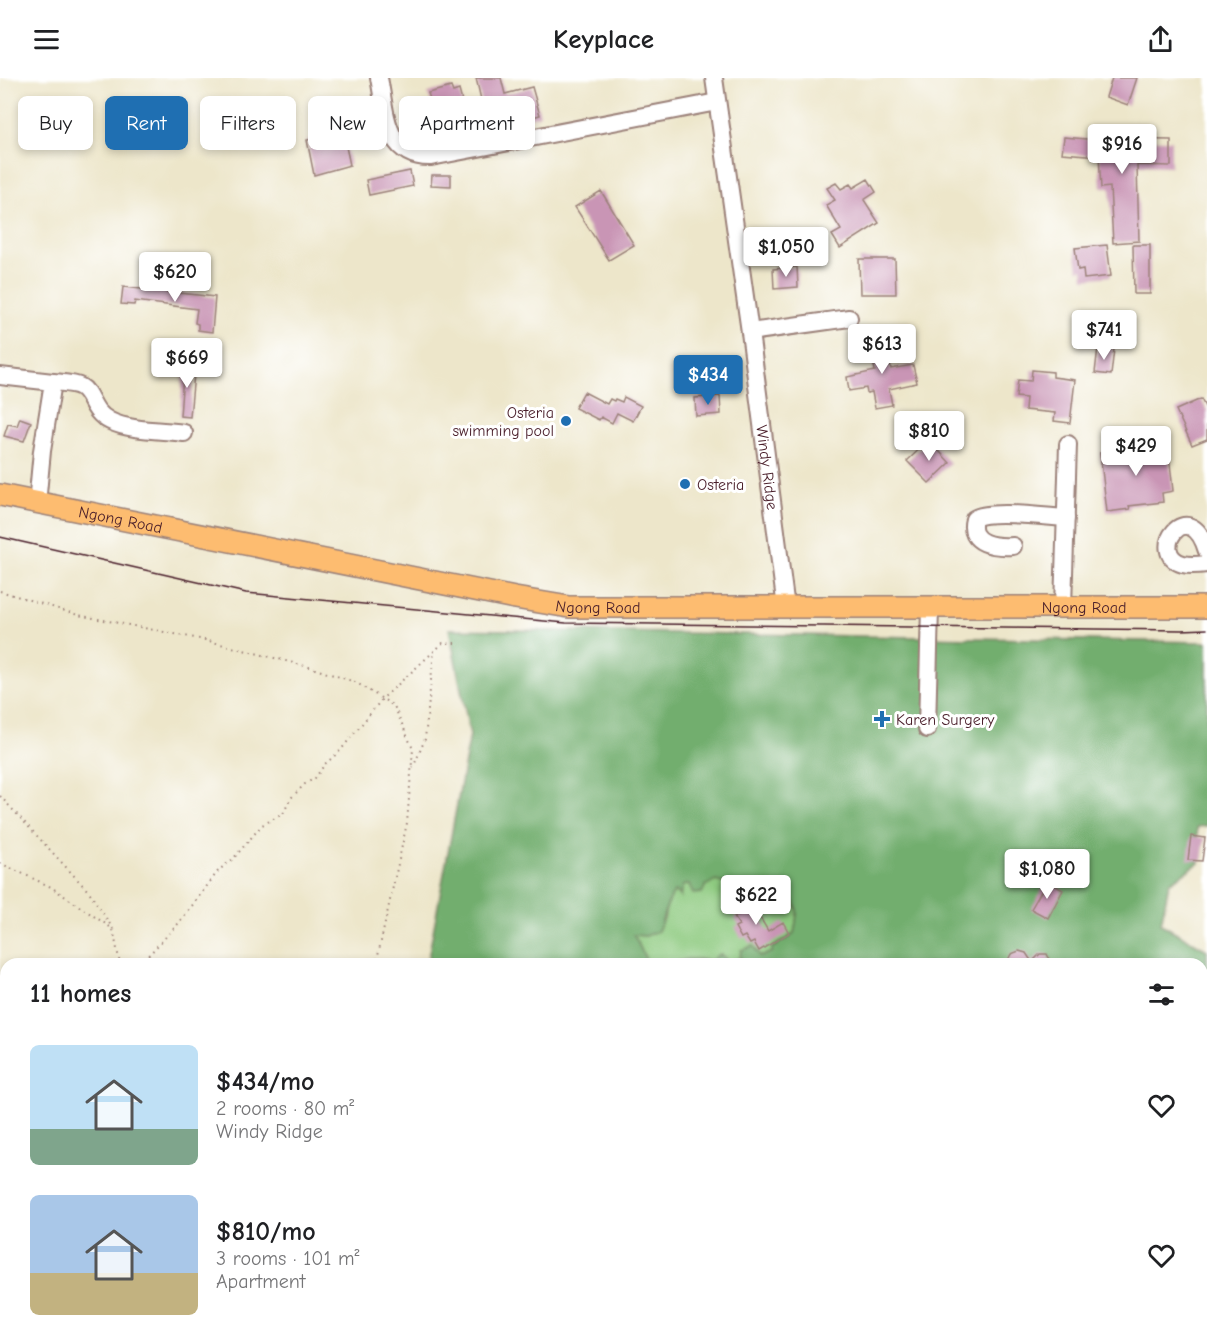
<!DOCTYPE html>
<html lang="en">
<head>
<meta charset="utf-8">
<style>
	:root { --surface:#fff; --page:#f6f6f6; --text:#202124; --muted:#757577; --accent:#1f6fb2 }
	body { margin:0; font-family:"Comic Neue",sans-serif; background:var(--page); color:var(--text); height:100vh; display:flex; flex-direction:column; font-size:22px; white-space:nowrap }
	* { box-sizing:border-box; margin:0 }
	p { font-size:20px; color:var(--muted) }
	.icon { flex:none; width:33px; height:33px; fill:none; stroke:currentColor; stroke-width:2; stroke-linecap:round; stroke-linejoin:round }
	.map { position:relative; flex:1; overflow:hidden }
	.panel { position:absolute; left:0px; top:880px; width:1208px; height:386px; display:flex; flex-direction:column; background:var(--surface); border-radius:18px 18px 0 0; box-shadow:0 3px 9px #0003 }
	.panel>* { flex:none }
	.top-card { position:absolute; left:18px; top:18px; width:600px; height:54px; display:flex; gap:12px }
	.price { position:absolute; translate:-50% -51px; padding:0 14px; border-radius:6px; background:#fff; color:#222; font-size:20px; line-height:39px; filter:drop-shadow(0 2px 3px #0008) }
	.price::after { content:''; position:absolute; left:50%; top:36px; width:18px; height:14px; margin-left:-9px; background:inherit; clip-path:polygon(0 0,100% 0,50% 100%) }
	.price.on { background:var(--accent); color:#fff }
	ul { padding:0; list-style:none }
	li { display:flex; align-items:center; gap:18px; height:150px; padding:0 30px }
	li span { display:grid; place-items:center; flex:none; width:168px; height:120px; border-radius:9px; color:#555 }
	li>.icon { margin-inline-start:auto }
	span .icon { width:72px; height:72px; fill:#fffc; stroke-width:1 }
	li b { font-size:26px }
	h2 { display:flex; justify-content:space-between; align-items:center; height:72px; padding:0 30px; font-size:26px }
	.chip { padding:0 21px; border-radius:9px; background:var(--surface); box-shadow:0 3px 9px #0003; font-size:21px; line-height:54px }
	.chip.on { background:var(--accent); color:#fff }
	header { display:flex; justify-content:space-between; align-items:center; height:78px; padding:0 30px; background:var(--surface); font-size:27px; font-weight:700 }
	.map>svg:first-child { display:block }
	.green { fill:#8eca80; stroke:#6c7456; stroke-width:1.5 }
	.forest { fill:#72ae6e; stroke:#5e664c; stroke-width:1.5 }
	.building { fill:#c995b5 }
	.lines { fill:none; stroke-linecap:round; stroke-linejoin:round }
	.minor-casing { stroke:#9c827a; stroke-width:20 }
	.major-casing { stroke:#9c827a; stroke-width:24 }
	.path { stroke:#9c827a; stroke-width:2; stroke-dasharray:1.5 4.5; stroke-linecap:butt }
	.minor { stroke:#fff; stroke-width:16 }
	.major { stroke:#fdbc6f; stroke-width:21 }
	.tram { stroke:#4a1f2b; stroke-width:1.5 }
	.poi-dot { fill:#1f6fb2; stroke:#fff; stroke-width:2 }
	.labels { text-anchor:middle; stroke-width:6; stroke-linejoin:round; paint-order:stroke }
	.poi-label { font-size:16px; fill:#4a1f2b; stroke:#fff; text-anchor:start }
	.street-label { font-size:16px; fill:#4a1f2b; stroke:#fff }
</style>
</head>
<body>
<header><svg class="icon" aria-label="menu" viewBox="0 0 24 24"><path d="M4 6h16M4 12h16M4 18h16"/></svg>Keyplace<svg class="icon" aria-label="share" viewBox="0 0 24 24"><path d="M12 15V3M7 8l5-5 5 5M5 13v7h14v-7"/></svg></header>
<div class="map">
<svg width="1207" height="1265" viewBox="0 0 1207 1265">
	<rect width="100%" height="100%" fill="#fff"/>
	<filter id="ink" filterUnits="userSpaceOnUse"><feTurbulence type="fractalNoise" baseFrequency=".0167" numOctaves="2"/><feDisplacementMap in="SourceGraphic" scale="12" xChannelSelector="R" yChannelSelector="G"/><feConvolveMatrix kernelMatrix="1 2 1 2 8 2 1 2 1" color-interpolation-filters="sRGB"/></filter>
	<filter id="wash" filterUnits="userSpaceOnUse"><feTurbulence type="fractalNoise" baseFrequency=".008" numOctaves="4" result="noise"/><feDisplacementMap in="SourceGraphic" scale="24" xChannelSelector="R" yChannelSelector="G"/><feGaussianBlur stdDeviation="1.35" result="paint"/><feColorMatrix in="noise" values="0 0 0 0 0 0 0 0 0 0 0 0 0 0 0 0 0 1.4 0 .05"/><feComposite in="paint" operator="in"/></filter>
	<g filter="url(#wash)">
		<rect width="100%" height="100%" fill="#ede6ca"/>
		<path class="green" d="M717 803 736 810 749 806 777 814 784 812C802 826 797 836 794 856L772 870V874L760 879 752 868 741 880 729 885 697 881 676 884V886H648L634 857 646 858 664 841 667 824 675 812 680 818 682 808C694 804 705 807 717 803Z
			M674 1260H855L854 1265H676Z"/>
		<path class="forest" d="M449 551 1207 564V748L1197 749 1199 785 1169 805 1161 846 1207 872V958L1202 957V886H676V884L688 881 710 883 720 876 729 884 740 880 741 872 753 868 760 879 772 874V870L794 856C797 836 802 826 784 812L777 814 750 806 737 810 717 803 706 807 702 815 693 816 689 806 682 808 680 819 675 813C664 828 665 837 658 853L646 858 634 857 648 886H427L470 657Z
			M1202 1064 1207 1066V1265H1136L1138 1260H1202Z
			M357 1260H601V1263L596 1265H356Z
			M855 1260H988V1264L993 1265H854Z"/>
		<g id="blocks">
			<path class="building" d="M476 0H501L505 16 532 9 540 37 511 45V47L488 52Z
				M1112 0H1137L1128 27 1106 19Z
				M451 9 453 14 459 12 467 42 439 49 428 15Z
				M339 56 340 65 345 64 350 87 314 97 307 62Z
				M1064 59 1108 63V61L1171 62V88L1137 87 1139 163 1113 165 1110 109 1101 110 1099 78 1062 75Z
				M410 93 413 108 369 117 366 102Z
				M432 97H451V108L431 107Z
				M868 101 876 114 864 122 879 145 840 170 832 157 841 152 826 127 835 122 827 110 836 105 841 111 850 106 853 110Z
				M601 113 634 167 609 182 575 129Z
				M1107 167 1111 198 1084 201 1083 191 1078 192 1075 170Z
				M1133 167H1150V216H1134Z
				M859 181H895L896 216H860Z
				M797 189 798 209 774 211 773 191Z
				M123 209 215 219 212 254 198 252V246L195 245 197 231 135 223 134 227 121 226Z
				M885 257 891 291 913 287 917 305 889 311 892 327 875 330 872 314 867 315 866 310 849 313 847 299 875 293 869 260Z
				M1098 269 1114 271 1111 297 1095 295Z
				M184 284 195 285 190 339 180 338Z
				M1032 292 1053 294V299L1075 302 1070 345 1054 343 1055 335 1025 332 1026 320 1016 319 1018 302 1031 303Z
				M584 314 607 326 610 321 614 323 615 321 622 324 624 319 641 328 633 343 617 335 612 345 601 339 599 342 575 330Z
				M720 318 721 336 696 338 695 320Z
				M1201 321 1207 333V361L1192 367 1176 332Z
				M20 340 31 344 24 363 4 358 8 346 17 348Z
				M929 362 950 385 929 405 907 383Z
				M1168 367 1173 413 1162 415 1163 424 1129 428 1130 431 1107 434 1100 375Z
				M1191 758 1205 760 1202 783 1188 782Z
				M1047 803 1063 812 1048 840 1031 831Z
				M743 816 755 837 758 836 768 853 783 844 789 855 759 873 754 864 750 866 745 858 741 860 735 849 739 847 734 839 740 836 732 822Z
				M1019 873 1026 875 1032 884 1040 876H1047L1052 886H1006L1011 876Z"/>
		</g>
	</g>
	<g filter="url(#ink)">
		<use href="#blocks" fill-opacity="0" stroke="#9c827a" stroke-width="1.5"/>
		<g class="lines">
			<defs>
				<g id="minor">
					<path d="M379 0C386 34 385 80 431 79L717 24"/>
					<path id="s1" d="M714 0 750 254 786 530"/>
					<path d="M750 254 849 240"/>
					<path d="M0 298 53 304 42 373 37 426"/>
					<path d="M53 304C62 305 74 305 81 309 92 315 91 334 110 343 130 353 163 352 184 355"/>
					<path d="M1013 468C996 469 967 467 974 441 987 431 1047 439 1066 440"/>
					<path d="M1207 473C1189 414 1146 476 1183 486 1190 488 1199 487 1207 486"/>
					<path d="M1063 529 1068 366"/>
					<path d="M927 651 930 529"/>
					<path d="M855 1260 862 1265"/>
				</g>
				<g id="major">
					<path id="s2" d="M0 417 515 520 569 529H1207"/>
				</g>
			</defs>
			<use href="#minor" class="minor-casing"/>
			<use href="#major" class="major-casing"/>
			<path class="path" d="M0 513 78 537 205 562 309 589 355 604 394 628 413 671 407 745 376 886
				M413 690 425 661 434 573
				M0 718 90 815 113 851
				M0 785 51 809 113 851 120 886
				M140 886 179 845 219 792 233 781 262 747 283 736 291 720 305 706 315 700 325 686 340 673 382 621 443 565H455
				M0 1016 6 1013
				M0 1035 6 1036
				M0 1184 6 1175
				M221 1265 225 1260
				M311 1265 312 1260"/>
			<use href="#minor" class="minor"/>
			<use href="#major" class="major"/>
			<path class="tram" d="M0 459 246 515 566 545 1182 552 1207 551"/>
		</g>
	</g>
	<g class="poi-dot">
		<circle cx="566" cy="343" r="6"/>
		<circle cx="685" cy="406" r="6"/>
		<path d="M879 632h6v6h6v6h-6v6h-6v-6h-6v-6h6z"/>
	</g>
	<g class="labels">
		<g class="poi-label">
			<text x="554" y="340" text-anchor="end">Osteria<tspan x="554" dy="18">swimming pool</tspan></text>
			<text x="697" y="412">Osteria</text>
			<text x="896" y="647">Karen Surgery</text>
		</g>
		<g class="street-label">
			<text dy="6" stroke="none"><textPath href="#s1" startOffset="393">Windy Ridge</textPath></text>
			<text dy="6" stroke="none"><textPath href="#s2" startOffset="123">Ngong Road</textPath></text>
			<text dy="6" stroke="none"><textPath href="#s2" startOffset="609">Ngong Road</textPath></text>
			<text dy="6" stroke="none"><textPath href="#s2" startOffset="1095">Ngong Road</textPath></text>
		</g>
	</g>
</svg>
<b class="price" style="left:1122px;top:97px">$916</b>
<b class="price" style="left:786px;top:200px">$1,050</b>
<b class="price" style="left:175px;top:225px">$620</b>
<b class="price" style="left:1104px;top:283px">$741</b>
<b class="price" style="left:882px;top:297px">$613</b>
<b class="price" style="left:187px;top:311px">$669</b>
<b class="price on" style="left:708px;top:328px">$434</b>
<b class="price" style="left:929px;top:384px">$810</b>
<b class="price" style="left:1136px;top:399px">$429</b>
<b class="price" style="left:1047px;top:822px">$1,080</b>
<b class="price" style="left:756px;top:848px">$622</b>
<div class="top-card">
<a class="chip">Buy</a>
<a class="chip on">Rent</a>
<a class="chip">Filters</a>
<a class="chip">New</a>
<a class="chip">Apartment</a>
</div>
<section class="panel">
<h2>11 homes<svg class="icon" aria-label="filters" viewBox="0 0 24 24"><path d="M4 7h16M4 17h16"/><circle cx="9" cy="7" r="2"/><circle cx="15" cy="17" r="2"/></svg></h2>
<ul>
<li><span style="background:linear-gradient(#bfe0f5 70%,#7fa58c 0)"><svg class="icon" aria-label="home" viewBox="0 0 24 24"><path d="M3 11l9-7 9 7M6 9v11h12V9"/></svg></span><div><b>$434/mo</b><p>2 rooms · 80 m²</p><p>Windy Ridge</p></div><svg class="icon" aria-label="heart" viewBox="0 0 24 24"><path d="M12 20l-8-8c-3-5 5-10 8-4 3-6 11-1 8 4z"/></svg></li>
<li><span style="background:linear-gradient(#a9c7e8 65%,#c2b280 0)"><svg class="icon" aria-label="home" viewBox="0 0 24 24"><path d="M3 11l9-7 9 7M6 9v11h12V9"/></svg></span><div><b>$810/mo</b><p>3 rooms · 101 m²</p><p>Apartment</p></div><svg class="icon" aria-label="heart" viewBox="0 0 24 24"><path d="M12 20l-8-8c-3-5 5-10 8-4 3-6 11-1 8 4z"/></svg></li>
</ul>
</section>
</div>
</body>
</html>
